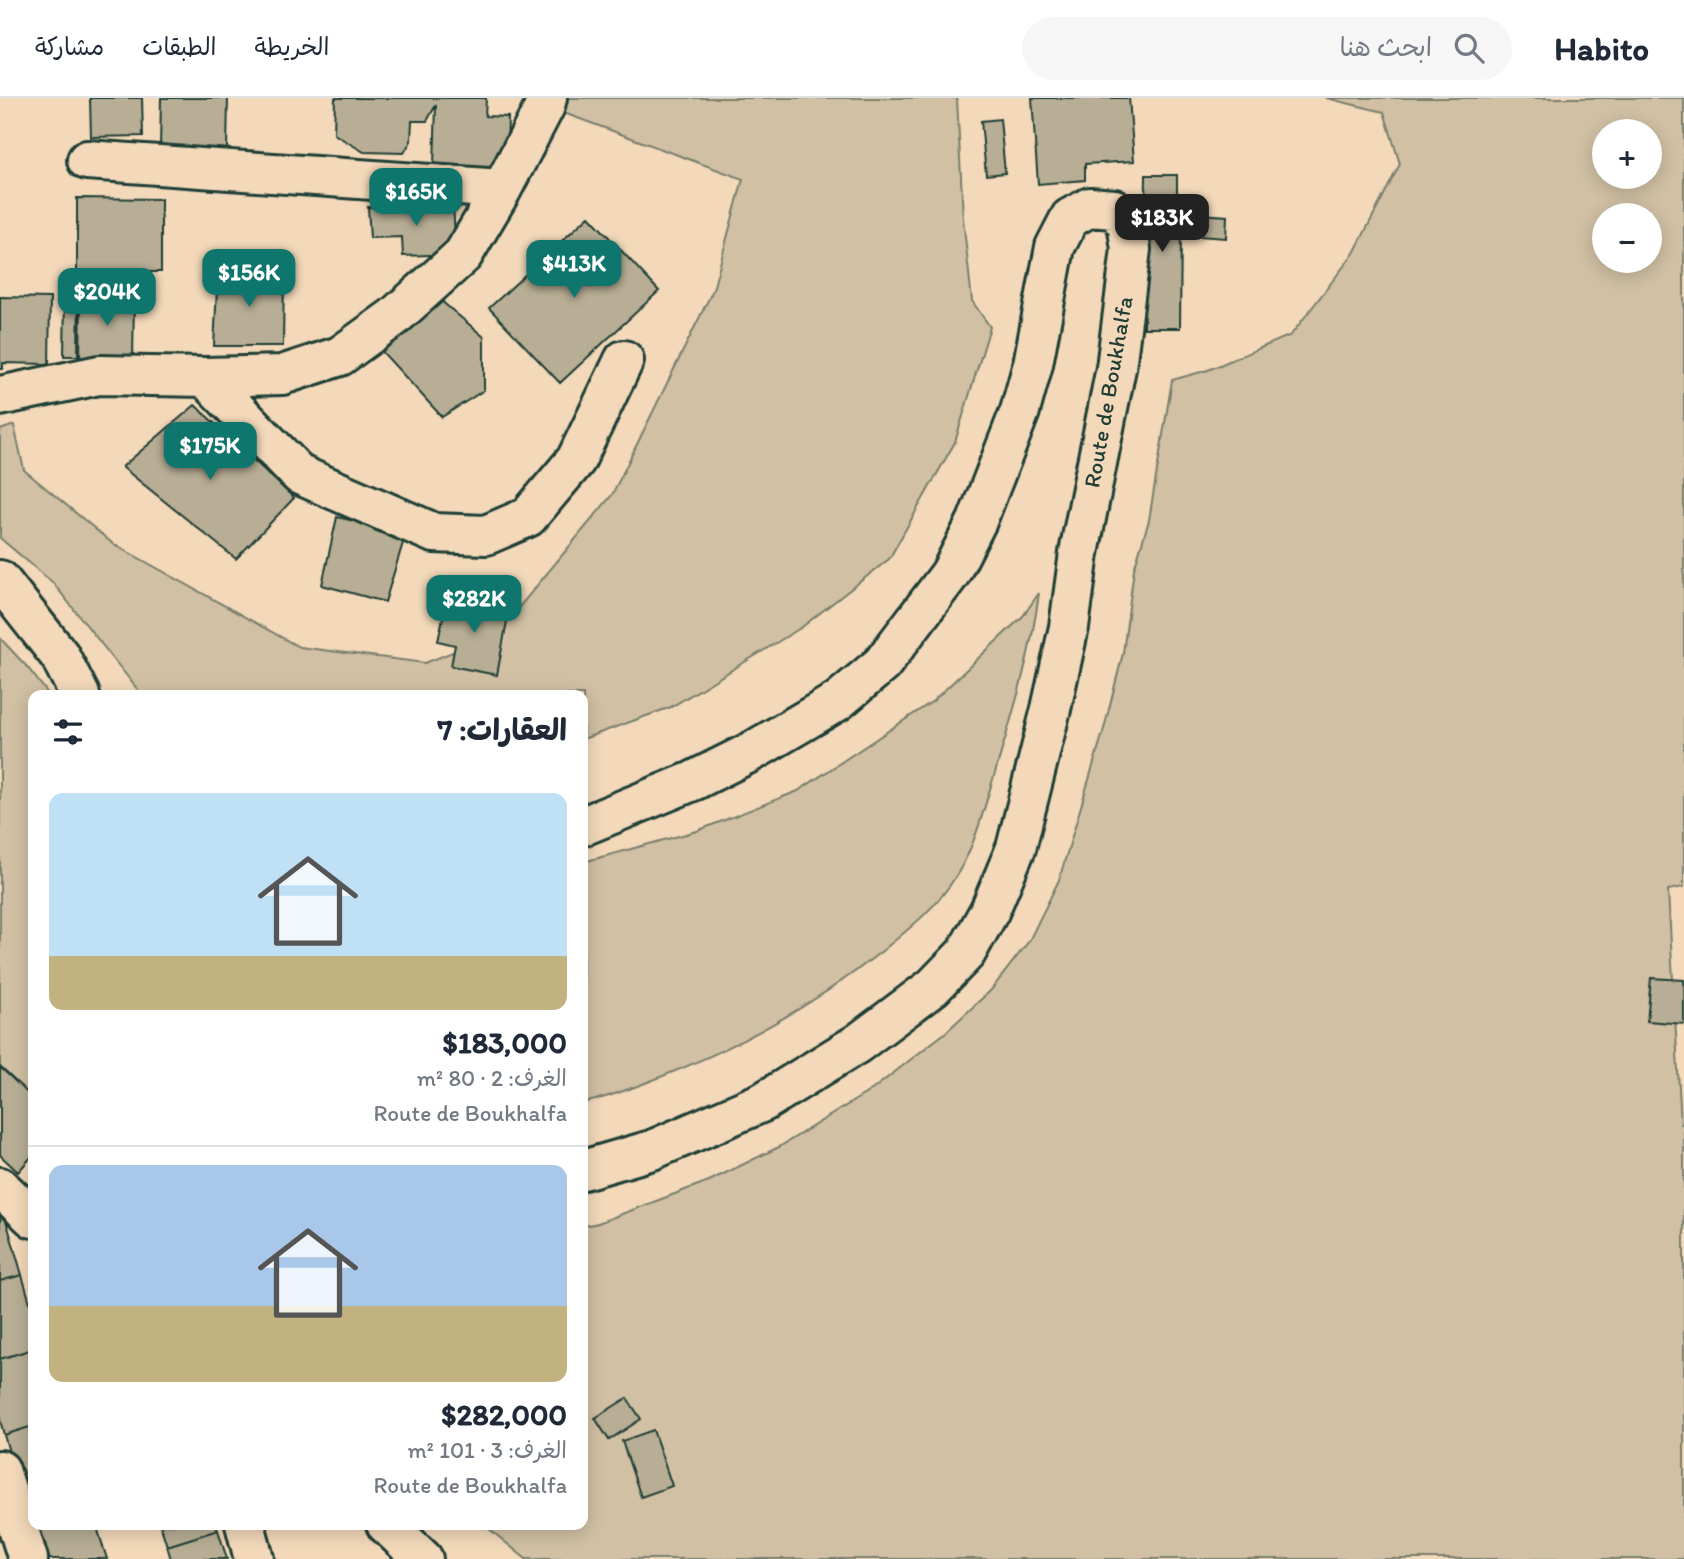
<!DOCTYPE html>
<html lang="ar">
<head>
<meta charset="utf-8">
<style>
	:root { --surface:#fff; --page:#f6f6f7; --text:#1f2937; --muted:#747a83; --line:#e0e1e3; --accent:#0f766e }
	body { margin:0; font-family:Itim,"Playpen Sans Arabic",sans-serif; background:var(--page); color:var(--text); direction:rtl; height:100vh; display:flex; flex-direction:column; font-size:26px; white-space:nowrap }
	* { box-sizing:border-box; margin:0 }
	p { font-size:23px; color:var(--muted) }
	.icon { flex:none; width:38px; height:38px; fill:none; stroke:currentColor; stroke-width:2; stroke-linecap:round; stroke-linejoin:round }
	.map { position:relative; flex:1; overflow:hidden; direction:ltr }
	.details { position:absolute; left:28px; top:592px; width:560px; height:840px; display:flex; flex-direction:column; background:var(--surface); border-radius:14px; box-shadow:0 4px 18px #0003; direction:rtl }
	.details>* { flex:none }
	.buttons { position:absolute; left:1592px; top:21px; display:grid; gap:14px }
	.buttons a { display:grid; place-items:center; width:70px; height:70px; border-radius:50%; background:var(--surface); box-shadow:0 4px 18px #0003; font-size:35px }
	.price { position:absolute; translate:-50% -60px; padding:0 16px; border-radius:14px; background:var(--accent); color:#fff; font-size:23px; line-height:46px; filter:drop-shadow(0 2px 4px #0008) }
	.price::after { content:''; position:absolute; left:50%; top:42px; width:21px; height:16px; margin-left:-10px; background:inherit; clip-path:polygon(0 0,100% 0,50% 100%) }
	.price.selected { background:#222; color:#fff }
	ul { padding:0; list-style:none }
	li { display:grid; align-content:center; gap:14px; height:371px; padding:0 21px }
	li+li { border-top:2px solid var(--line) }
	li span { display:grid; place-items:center; height:217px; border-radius:14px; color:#555 }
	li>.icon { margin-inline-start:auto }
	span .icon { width:126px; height:126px; fill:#fffc; stroke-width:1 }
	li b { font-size:30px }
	h2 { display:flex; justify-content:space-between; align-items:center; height:84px; padding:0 21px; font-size:30px }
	header { display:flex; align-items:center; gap:42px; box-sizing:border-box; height:98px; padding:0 35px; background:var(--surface); border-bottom:2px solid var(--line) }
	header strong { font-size:33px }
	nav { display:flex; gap:38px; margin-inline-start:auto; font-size:24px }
	.search { width:490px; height:63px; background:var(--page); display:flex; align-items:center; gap:18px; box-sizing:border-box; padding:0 24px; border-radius:38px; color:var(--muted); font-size:26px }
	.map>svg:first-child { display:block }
	.green { fill:#d1c0a4; stroke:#787e6c; stroke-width:2; fill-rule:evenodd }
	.building { fill:#b8ae95; stroke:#1f3d34; stroke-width:2 }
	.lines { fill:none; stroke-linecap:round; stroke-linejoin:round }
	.minor-casing { stroke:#1f3d34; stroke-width:44 }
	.major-casing { stroke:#1f3d34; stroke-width:44 }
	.minor { stroke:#f3d9ba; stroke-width:38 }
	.major { stroke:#f3d9ba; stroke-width:38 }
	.labels { text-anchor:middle; stroke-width:6; stroke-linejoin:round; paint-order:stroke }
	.street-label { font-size:23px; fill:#1f3d34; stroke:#f3d9ba }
</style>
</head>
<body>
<header>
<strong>Habito</strong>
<div class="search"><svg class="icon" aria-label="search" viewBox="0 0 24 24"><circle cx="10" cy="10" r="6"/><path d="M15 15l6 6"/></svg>ابحث هنا</div>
<nav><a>الخريطة</a><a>الطبقات</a><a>مشاركة</a></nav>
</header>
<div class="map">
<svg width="1684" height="1461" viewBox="0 0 1684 1461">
	<rect width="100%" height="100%" fill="#f3d9ba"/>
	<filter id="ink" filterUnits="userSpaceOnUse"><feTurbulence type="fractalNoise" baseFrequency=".0143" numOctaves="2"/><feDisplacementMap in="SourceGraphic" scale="14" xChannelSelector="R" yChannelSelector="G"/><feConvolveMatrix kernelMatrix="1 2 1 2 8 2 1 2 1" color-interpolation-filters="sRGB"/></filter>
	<g filter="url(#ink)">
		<path class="green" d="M547 0H957L963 120 972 203 990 229 955 344 889 461 802 529 671 609 583 641V597H142L53 485 0 440V332L14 327 24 372 112 445 299 549 425 565 496 537 612 397 713 192 743 81 545 8Z
			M1326 0H1684V789L1668 792 1681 1026H1684V1461H526L483 1426H583V1128L598 1125 709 1083 779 1049 873 991 946 934 991 892 1029 843 1059 782 1104 631 1123 555 1134 471 1149 422 1172 282 1208 272 1291 237 1354 155 1400 66 1384 14ZM1605 33H1650V79H1605ZM1605 117H1650V163H1605Z
			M1039 495C1031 557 1013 615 995 675 984 709 976 747 956 778 938 808 909 831 882 853 812 909 736 950 653 982 629 991 607 1000 583 1005V764L697 733 798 693 933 603 1023 518Z
			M0 540 28 570 49 597H33V1061L0 1032Z"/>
		<path class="building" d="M90 0H142L143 38 91 39Z
			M161 0H228L227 51 160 50Z
			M335 0H486L485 18 508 19 507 52 492 78 434 67 436 7 427 23H412L411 43 404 55 364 54 334 36Z
			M1032 0H1129L1134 63 1085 66V82L1038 86Z
			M1000 21 1005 75 986 77 981 23Z
			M1146 77H1177V130H1181L1180 230H1144Z
			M77 100 161 101V174H77Z
			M453 106 456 156 403 158 402 139 370 140 368 109Z
			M1187 115 1227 118 1226 140 1185 137Z
			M589 118 659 193 560 285 489 210Z
			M218 171 284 175 283 248H214Z
			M65 198H79L78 258H64Z
			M0 199 50 200 49 266 3 265V271H0Z
			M81 199 134 200 133 262 80 261Z
			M440 202 484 239V292L442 319 375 246Z
			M195 307 294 400 236 461 122 369Z
			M337 419 406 435 385 504 322 487Z
			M447 501 509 512 497 577 451 568 455 547 438 543Z
			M1651 880 1684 882V926L1647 923Z
			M0 969 33 1000V1057L18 1074 0 1057Z
			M1 1105 22 1177 0 1183V1106Z
			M22 1177 33 1215V1251L0 1261V1183Z
			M33 1251V1328L4 1337 0 1322V1261Z
			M627 1300 641 1321 609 1342 595 1320Z
			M33 1328V1406L25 1408 4 1337Z
			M653 1332 672 1388 641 1399 622 1343Z
			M33 1406V1426H96L107 1461H42L25 1408Z
			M160 1426H216L218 1432 167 1448Z
			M218 1432 227 1461H171L167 1448Z"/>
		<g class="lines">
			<defs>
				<path id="minor" d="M87 62 502 91
					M205 279 300 377 434 435 486 437 528 419 576 362 624 262
					M0 298 99 277 205 279 282 277 340 258 394 219 463 157 502 91 545 8 547 0
					M0 1089 33 1120
					M0 1372 28 1461
					M245 1426 254 1461"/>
				<path id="major" d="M0 482 60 558 80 597
					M583 728 693 683 751 654 838 603 882 566 950 476 977 423 1020 313 1033 266 1055 149 1070 120 1090 109 1114 111 1127 125 1131 151 1116 270 1079 455 1069 529 1051 611 1016 750 990 812 966 855 933 889 857 946 763 1004 652 1052 583 1072
					M386 1426 423 1461"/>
			</defs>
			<use href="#minor" class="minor-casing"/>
			<use href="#major" class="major-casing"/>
			<use href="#minor" class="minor"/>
			<use href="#major" class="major"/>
		</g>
	</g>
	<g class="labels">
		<g class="street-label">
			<text transform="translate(1108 294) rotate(-80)" y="8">Route de Boukhalfa</text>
		</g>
	</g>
</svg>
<div class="buttons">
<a>+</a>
<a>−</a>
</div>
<b class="price" style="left:416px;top:130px">$165K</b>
<b class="price selected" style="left:1162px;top:156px">$183K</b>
<b class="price" style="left:574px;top:202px">$413K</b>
<b class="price" style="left:249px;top:211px">$156K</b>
<b class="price" style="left:107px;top:230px">$204K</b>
<b class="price" style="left:210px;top:384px">$175K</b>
<b class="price" style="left:474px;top:537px">$282K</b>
<section class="details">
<h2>العقارات: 7<svg class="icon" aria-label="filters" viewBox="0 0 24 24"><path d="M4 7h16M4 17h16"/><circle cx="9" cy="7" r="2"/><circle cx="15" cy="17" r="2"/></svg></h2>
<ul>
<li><span style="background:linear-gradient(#bfe0f5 75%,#c2b280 0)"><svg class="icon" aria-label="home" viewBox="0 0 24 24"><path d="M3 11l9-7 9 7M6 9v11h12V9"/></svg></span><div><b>$183,000</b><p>الغرف: 2 · 80 m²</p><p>Route de Boukhalfa</p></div></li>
<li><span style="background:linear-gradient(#a9c7e8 65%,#c2b280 0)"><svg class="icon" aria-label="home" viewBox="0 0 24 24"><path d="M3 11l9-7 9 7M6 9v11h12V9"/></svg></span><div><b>$282,000</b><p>الغرف: 3 · 101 m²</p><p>Route de Boukhalfa</p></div></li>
</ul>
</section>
</div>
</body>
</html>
